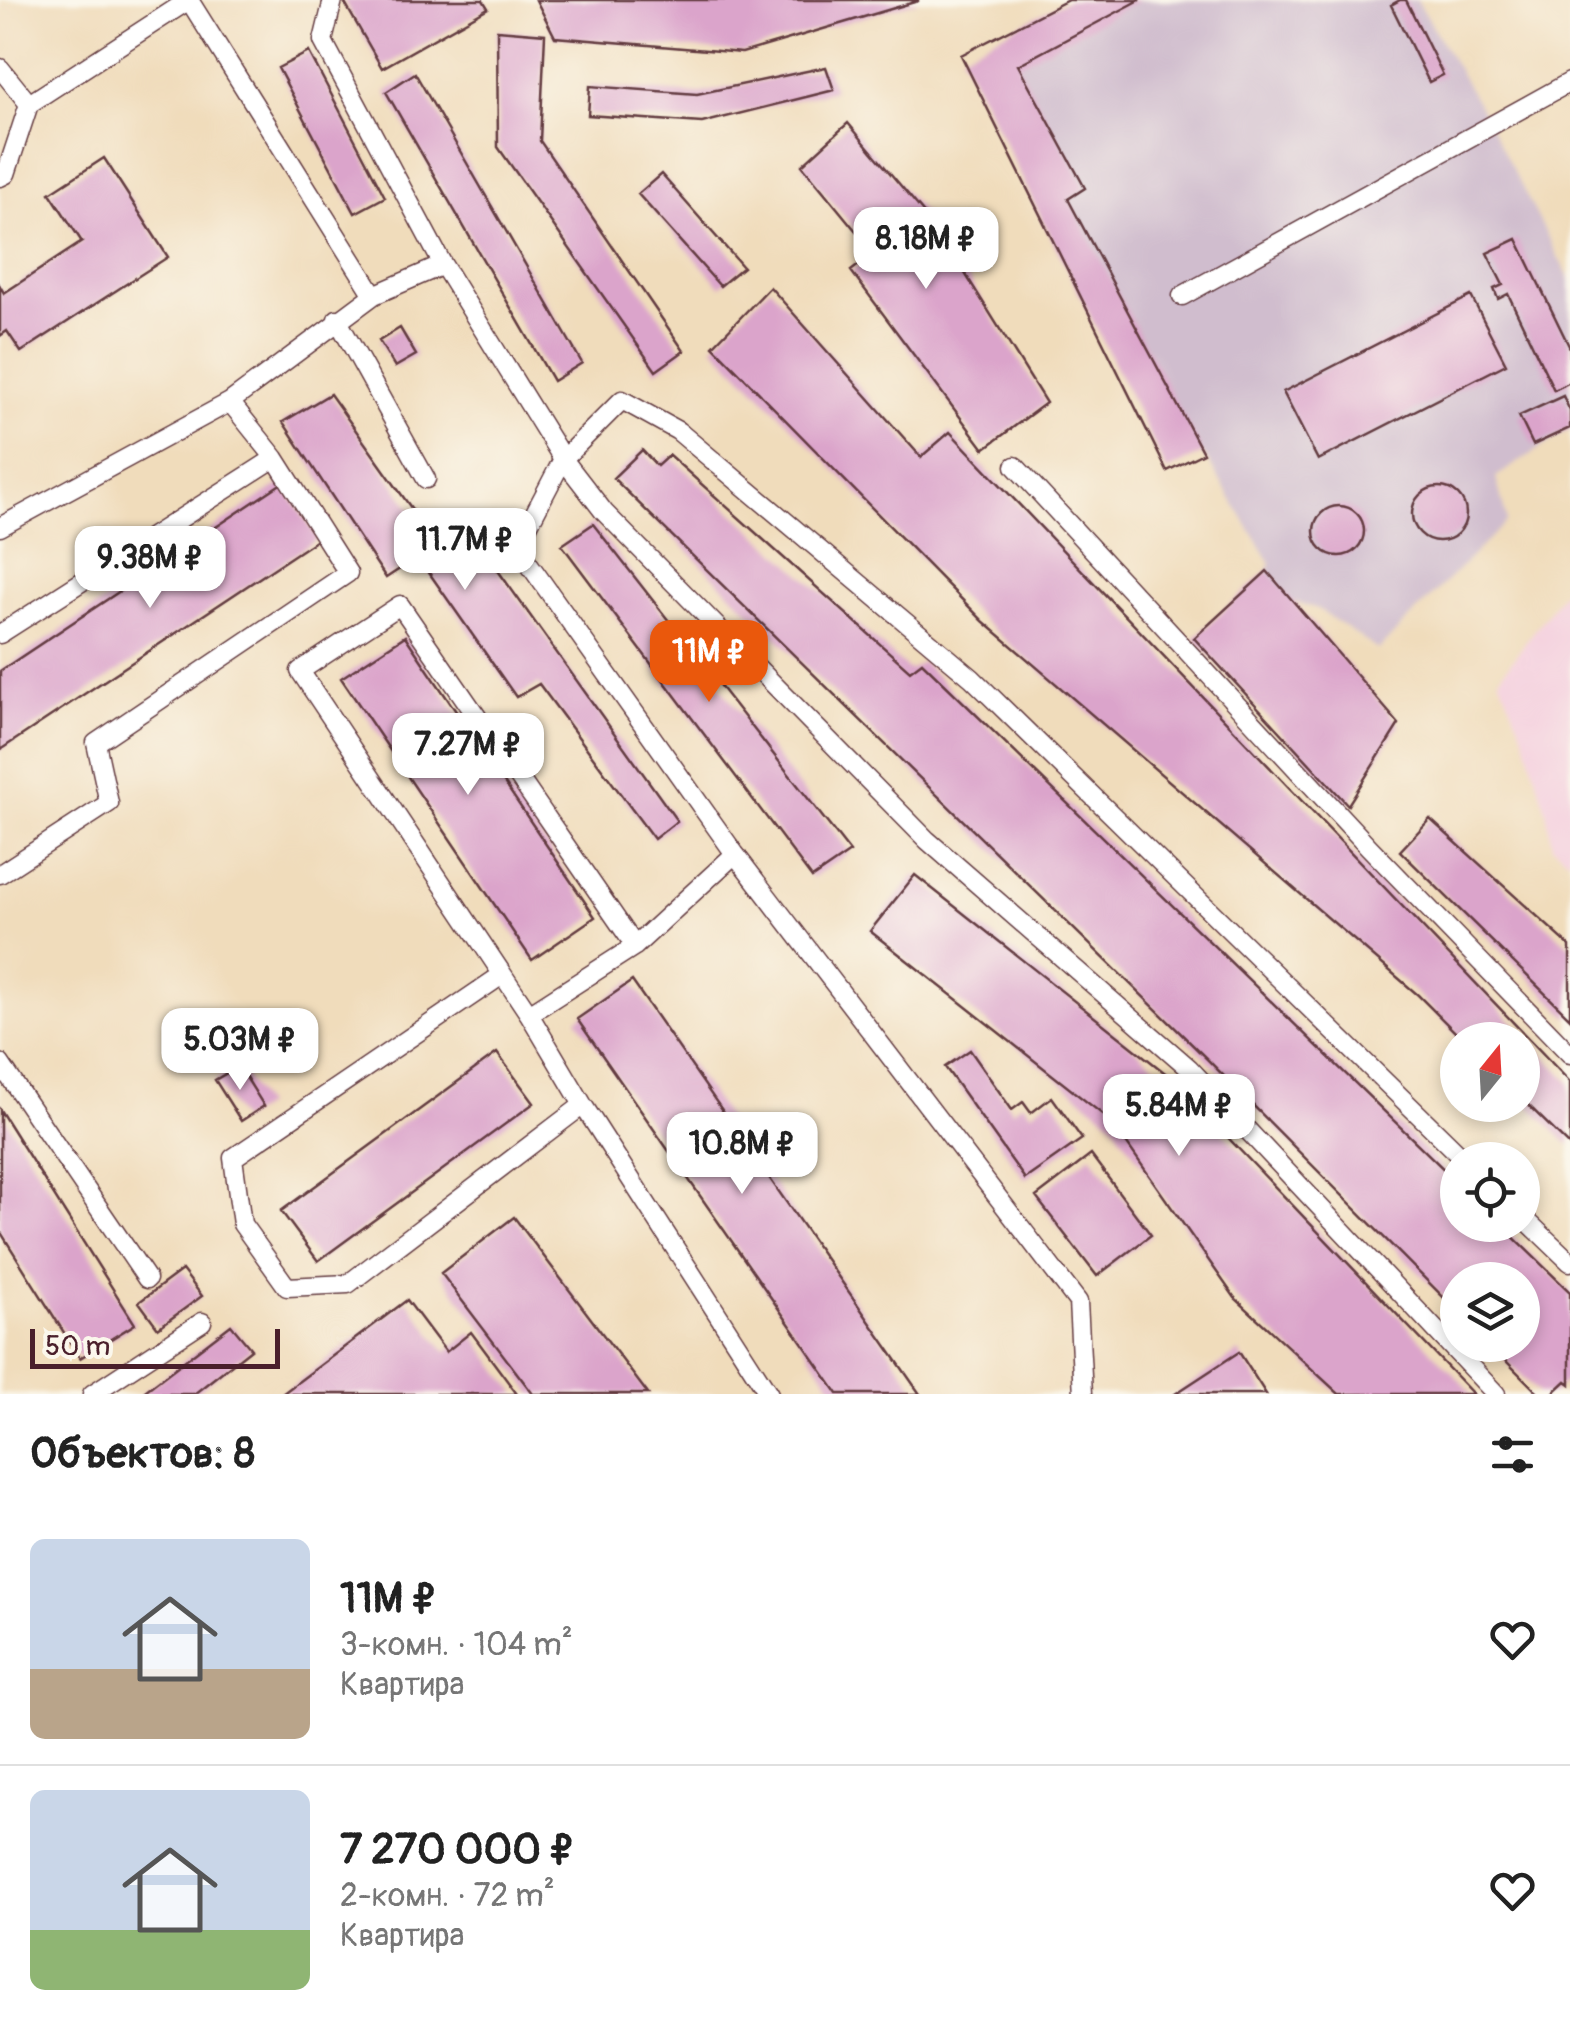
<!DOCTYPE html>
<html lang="ru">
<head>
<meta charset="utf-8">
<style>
	:root { --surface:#fff; --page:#f6f6f6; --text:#222; --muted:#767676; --line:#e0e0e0; --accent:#ea580c }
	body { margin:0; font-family:Pangolin,sans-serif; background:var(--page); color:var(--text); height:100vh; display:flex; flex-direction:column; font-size:38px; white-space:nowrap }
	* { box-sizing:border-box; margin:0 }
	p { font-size:32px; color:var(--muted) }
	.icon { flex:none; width:55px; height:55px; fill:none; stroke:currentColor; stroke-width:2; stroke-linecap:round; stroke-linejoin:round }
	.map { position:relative; height:1394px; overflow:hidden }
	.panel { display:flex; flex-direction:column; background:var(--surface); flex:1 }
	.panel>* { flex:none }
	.needle { width:65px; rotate:18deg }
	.tools { position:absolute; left:1440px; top:1022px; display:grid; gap:20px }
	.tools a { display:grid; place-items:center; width:100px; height:100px; border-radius:50%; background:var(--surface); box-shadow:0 5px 15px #0003; font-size:50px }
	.scale { position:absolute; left:30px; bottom:25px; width:250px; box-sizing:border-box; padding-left:10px; border:5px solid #4a1f2b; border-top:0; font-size:28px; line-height:35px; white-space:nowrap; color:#4a1f2b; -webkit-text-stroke:8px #fbf7ec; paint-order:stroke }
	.price { position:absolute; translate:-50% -85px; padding:0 22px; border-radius:20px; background:#fff; color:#222; font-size:32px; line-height:65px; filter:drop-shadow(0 2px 5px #0008) }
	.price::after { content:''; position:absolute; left:50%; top:60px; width:30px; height:22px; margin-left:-15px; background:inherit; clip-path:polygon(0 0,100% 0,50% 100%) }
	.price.on { background:var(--accent); color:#fff }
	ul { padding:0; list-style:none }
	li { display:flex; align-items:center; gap:30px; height:250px; padding:0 30px }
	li+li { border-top:2px solid var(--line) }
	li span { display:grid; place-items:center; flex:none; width:280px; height:200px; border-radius:15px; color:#555 }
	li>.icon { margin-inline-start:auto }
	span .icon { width:120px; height:120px; fill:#fffc; stroke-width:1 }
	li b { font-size:42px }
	h2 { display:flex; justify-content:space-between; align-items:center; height:120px; padding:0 30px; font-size:42px }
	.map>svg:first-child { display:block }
	.built { fill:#f4cfde }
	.industrial { fill:#d0bdce }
	.building { fill:#dba4cb }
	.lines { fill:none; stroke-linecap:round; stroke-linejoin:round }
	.service-casing { stroke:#633b41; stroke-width:21 }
	.service { stroke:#fff; stroke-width:18 }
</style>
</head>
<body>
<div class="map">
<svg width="1570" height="1394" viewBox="0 0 1570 1394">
	<rect width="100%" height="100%" fill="#fbf7ec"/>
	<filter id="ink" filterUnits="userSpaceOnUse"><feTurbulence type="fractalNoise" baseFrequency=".01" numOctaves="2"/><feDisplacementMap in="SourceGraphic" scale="20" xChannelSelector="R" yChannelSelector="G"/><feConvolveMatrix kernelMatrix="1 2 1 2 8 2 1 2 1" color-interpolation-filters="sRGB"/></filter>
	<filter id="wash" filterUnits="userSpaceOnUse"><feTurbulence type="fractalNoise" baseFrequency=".0048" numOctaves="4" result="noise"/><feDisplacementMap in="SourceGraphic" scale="40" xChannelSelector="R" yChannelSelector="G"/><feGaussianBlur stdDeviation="2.25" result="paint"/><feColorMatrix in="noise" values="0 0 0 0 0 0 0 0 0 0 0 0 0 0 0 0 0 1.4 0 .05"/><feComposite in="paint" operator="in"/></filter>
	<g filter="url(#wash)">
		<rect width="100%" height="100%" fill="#f0dcbb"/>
		<path class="built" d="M1570 583V860L1552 846 1546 810 1524 736 1499 678Z"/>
		<path class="industrial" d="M1140 0H1417L1484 114 1570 280V429L1496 477 1507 521 1378 650 1318 609 1292 601 1267 571 1271 563 1203 453 1068 199 1085 188 1018 65Z"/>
		<g id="blocks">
			<path class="building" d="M343 0H483L488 8 382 68Z
				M536 0H918V1L742 53 555 37Z
				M1068 0H1140L1018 65 1085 188 1068 199 1203 453 1167 471 961 55Z
				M1400 0H1406L1443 75 1429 82 1391 5Z
				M497 30 545 34 540 141 684 351 656 371 498 147Z
				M309 52 385 197 355 213 278 68Z
				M826 67 834 90 702 123 588 115 590 86 697 94Z
				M415 73 582 363 553 381 386 92Z
				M848 123 938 230 1046 403 984 449 851 271 874 253 802 165Z
				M104 158 168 257 21 352 7 331 0 336V286L4 293 82 242 50 193Z
				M661 174 743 267 720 286 638 194Z
				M1517 239 1570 348V382L1554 390 1508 294 1498 299 1494 289 1503 285 1487 253Z
				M770 287 921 457 950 432 1570 1082V1146L1522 1099V1040H1463L1418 995 983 621 713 346Z
				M1471 296 1506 364 1318 460 1283 392Z
				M400 328 416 355 395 367 379 341Z
				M330 394 446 557 474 537 677 821 654 839 539 684 516 697 418 557 386 578 283 422Z
				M1563 396 1570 411V428L1533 445 1519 416Z
				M642 450 657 466 669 455 910 671 922 662 1458 1183V1225H1501L1570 1292V1384L1566 1381 1552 1394H1539L1490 1345H1522V1280H1458V1312L1208 1060 613 478Z
				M282 483 318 539 0 750V671Z
				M1412 514a27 27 0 1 1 54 0a27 27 0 1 1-54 0Z
				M1314 531a25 25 0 1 1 50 0a25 25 0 1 1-50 0Z
				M593 524 850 852 812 878 562 545Z
				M1267 571 1399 724 1348 805 1194 638Z
				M405 636 595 917 532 960 341 678Z
				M1430 819 1570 946V1018L1400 851Z
				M915 875 1169 1076 1473 1394H1339L1235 1298 1111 1121 870 931Z
				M632 981 920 1394H838L577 1019Z
				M970 1050 1012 1110 1023 1102 1031 1113 1052 1097 1082 1139 1025 1179 945 1067Z
				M497 1053 534 1103 318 1261 281 1211Z
				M239 1066 264 1106 241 1121 215 1080Z
				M0 1110 135 1324 80 1358 0 1231Z
				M1091 1155 1151 1235 1097 1276 1036 1197Z
				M514 1217 648 1394H533L441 1273Z
				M182 1270 202 1296 158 1328 139 1302Z
				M407 1300 446 1352 471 1332 517 1394H282Z
				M231 1325 251 1349 194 1394H141Z
				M1239 1352 1266 1394H1175Z"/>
		</g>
	</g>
	<g filter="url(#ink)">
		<use href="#blocks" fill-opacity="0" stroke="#633b41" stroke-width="2.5"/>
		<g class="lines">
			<defs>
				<path id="service" d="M189 0 374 295
					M333 0 323 41 443 265
					M0 68 29 104
					M0 177 6 174 29 104 189 0
					M1182 296 1570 82
					M337 319 426 479
					M1015 466 1369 847 1570 1054
					M0 527 230 402 374 295 443 265 563 459 517 547 735 854 1078 1302 1083 1394
					M0 634 275 458
					M0 874 109 803 96 743 348 573 275 458 230 402
					M635 946 400 605 300 671 529 1014 635 946 735 854
					M502 975 233 1158 242 1224 287 1287 348 1284 583 1105 529 1014
					M0 1063 147 1279
					M583 1105 769 1394
					M1465 1160 972 678 678 431 622 400 563 459 604 512 927 840 1189 1068 1496 1394
					M1522 1216 1570 1262
					M92 1394 202 1322"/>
			</defs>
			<use href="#service" class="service-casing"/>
			<use href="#service" class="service"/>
		</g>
	</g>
</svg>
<div class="tools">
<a><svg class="needle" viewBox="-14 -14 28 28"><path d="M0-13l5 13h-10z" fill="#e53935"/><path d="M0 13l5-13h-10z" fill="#767676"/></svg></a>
<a><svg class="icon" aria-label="locate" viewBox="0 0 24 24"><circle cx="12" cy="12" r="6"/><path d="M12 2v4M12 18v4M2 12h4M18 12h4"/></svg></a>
<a><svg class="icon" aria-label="layers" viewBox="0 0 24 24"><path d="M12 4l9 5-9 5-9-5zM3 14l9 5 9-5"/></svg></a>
</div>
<div class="scale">50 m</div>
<b class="price" style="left:926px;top:292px">8.18M ₽</b>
<b class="price" style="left:465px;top:593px">11.7M ₽</b>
<b class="price" style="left:150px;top:611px">9.38M ₽</b>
<b class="price on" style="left:709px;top:705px">11M ₽</b>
<b class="price" style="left:468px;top:798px">7.27M ₽</b>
<b class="price" style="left:240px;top:1093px">5.03M ₽</b>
<b class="price" style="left:1179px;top:1159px">5.84M ₽</b>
<b class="price" style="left:742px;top:1197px">10.8M ₽</b>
</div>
<section class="panel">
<h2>Объектов: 8<svg class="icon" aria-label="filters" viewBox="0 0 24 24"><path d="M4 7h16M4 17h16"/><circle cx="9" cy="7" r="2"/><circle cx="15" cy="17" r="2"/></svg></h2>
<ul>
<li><span style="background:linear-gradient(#c9d6e8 65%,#b9a48a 0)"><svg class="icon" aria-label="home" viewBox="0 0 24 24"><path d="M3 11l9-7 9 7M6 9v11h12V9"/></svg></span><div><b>11M ₽</b><p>3-комн. · 104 m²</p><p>Квартира</p></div><svg class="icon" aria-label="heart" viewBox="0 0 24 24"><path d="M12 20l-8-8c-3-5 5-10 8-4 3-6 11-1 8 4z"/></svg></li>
<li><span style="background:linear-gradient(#c9d6e8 70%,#8fb573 0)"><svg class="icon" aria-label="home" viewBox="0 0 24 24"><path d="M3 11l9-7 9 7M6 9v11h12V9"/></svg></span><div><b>7 270 000 ₽</b><p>2-комн. · 72 m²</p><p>Квартира</p></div><svg class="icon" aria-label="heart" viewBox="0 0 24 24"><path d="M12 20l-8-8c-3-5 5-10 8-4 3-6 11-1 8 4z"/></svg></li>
</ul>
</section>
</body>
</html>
